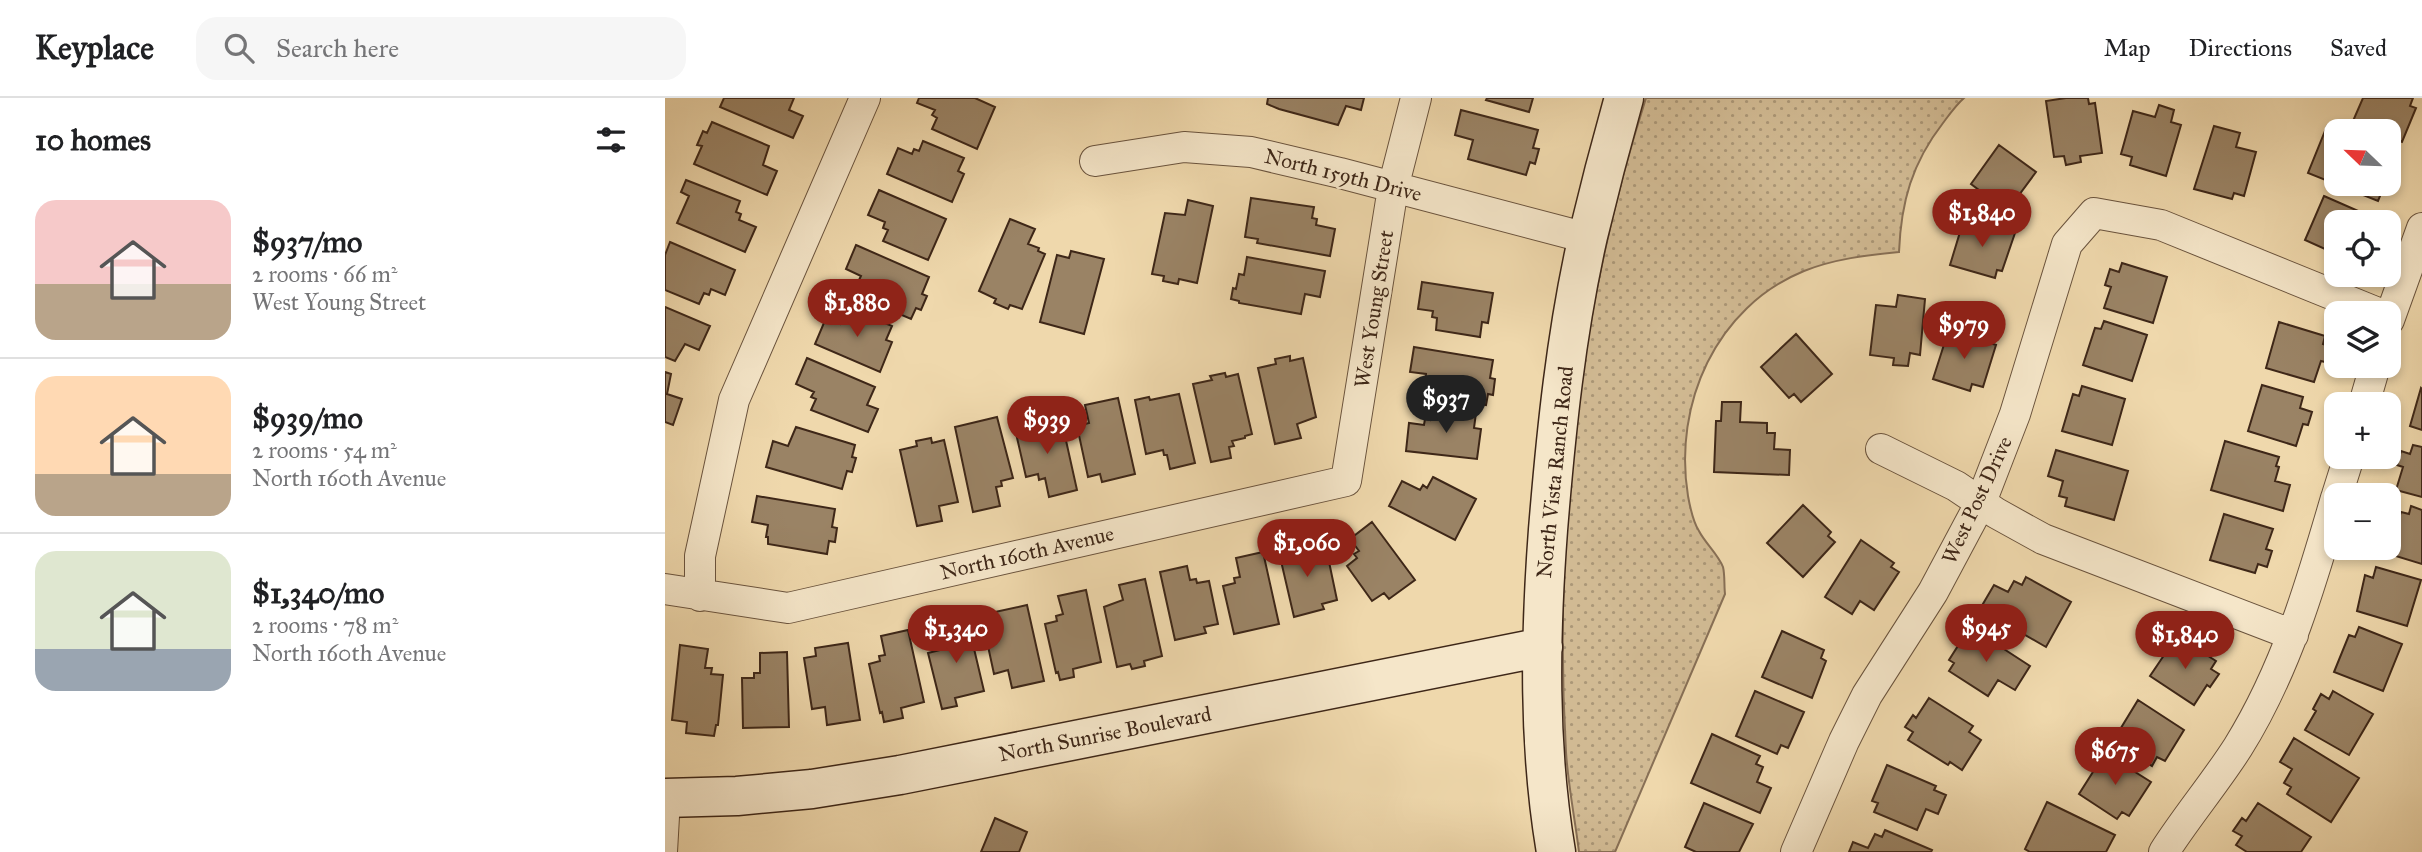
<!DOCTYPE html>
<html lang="en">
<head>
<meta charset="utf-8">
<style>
	:root { --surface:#fff; --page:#f6f6f6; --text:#202124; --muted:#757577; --line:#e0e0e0; --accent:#8f2418 }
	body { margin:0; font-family:"IM FELL Great Primer",serif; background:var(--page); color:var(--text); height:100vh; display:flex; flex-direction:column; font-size:26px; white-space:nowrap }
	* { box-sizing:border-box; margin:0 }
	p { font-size:23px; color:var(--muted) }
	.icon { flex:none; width:38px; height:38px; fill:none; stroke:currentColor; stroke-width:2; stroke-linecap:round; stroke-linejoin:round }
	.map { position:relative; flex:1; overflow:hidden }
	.sheet { display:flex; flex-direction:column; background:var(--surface); width:665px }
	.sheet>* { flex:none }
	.needle { width:46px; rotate:293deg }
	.controls { position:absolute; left:1659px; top:21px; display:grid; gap:14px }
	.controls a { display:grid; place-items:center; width:77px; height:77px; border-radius:14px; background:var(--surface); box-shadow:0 4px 10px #0003; font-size:35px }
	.price { position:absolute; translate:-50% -60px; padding:0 16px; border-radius:24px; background:var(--accent); color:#fff; font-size:23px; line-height:46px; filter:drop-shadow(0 2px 4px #0008) }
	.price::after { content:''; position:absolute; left:50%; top:42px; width:21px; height:16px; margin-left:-10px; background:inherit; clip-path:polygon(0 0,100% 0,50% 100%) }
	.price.active { background:#222; color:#fff }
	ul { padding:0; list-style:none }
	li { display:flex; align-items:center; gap:21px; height:175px; padding:0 35px }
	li+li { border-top:2px solid var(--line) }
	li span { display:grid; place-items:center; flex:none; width:196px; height:140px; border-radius:21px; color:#555 }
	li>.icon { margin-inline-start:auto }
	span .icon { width:84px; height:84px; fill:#fffc; stroke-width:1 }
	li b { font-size:30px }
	h2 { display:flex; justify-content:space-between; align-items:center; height:84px; padding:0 35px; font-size:30px }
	header { display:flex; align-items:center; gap:42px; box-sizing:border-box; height:98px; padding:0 35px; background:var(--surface); border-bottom:2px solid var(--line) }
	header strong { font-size:33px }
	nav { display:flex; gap:38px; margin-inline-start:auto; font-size:24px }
	.search { width:490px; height:63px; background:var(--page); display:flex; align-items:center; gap:18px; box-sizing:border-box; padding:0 24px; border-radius:21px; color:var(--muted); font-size:26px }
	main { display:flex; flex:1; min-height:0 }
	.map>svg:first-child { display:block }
	.park { fill:url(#park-dots); stroke:#887056; stroke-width:2 }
	.building { fill:#9a8365; stroke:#3e2718; stroke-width:2 }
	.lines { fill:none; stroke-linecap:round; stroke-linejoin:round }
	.lane-casing { stroke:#6a533d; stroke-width:18 }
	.street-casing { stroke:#6a533d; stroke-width:32 }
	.secondary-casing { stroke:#3e2718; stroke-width:41 }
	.lane { stroke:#f5e6c9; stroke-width:16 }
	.street { stroke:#f5e6c9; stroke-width:30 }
	.secondary { stroke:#f5e6c9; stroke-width:38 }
	.labels { text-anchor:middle; stroke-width:5; stroke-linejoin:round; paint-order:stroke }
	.street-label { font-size:21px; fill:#3e2718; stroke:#f5e6c9 }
</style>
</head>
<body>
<header>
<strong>Keyplace</strong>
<div class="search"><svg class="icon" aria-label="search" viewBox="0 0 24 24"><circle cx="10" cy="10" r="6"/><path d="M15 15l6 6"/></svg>Search here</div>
<nav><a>Map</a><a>Directions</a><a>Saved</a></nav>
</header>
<main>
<section class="sheet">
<h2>10 homes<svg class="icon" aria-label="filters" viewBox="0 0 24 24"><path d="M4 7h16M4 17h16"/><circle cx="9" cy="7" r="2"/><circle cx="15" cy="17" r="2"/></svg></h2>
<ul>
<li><span style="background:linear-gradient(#f6c9c9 60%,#b9a48a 0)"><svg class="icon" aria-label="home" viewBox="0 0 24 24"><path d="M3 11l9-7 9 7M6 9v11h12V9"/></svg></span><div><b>$937/mo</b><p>2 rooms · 66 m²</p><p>West Young Street</p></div></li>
<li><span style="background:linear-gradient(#ffd9b3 70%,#b9a48a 0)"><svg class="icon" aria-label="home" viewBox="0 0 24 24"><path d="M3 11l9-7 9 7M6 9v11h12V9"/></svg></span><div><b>$939/mo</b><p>2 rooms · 54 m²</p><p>North 160th Avenue</p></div></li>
<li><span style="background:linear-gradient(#dfe7d0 70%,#9aa5b1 0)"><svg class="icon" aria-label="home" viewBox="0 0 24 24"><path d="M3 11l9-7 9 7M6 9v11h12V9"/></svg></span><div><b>$1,340/mo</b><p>2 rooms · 78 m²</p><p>North 160th Avenue</p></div></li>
</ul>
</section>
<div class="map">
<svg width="1757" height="754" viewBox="0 0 1757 754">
	<defs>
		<pattern id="park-dots" width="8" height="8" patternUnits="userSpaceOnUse" patternTransform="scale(1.75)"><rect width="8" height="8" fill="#d1ba93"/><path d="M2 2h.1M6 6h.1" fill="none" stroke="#ab9777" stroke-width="1.8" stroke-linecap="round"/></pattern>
	</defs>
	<rect width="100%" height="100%" fill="#efd8ac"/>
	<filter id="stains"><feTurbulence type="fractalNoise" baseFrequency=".00286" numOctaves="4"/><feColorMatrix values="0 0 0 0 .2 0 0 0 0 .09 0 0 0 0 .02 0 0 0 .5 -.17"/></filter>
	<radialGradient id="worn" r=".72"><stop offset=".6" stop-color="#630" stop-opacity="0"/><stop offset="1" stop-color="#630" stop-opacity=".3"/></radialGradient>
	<path class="park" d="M981 0H1299C1291 7 1284 17 1278 25 1247 65 1236 104 1234 154 1202 157 1169 161 1139 173 1051 209 1008 306 1023 398 1025 409 1028 424 1034 433 1040 445 1053 456 1058 469 1060 477 1059 488 1060 496L950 754H914C910 721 903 687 901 654 888 435 914 209 981 0Z"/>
	<path class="building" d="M59 0H129L124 12 138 18 128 40 55 9Z
		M254 0H310L330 9 312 51 267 31 272 20 267 17 270 12 252 5Z
		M603 0H699L696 12 681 8 673 27 614 11 602 6Z
		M822 0H868L864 14 821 2Z
		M1401 0H1423L1424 6 1430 5 1437 55 1415 58 1416 64 1401 67 1399 58 1389 59 1381 3Z
		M1698 0H1748L1745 8 1751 10 1737 44 1724 38V33H1712L1688 23Z
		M1494 7 1509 12 1506 24 1516 27 1501 78 1465 67 1467 59 1456 56 1468 13 1490 19Z
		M796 12 873 32 868 50 874 51 870 66 865 64 861 77 803 61 808 42 790 37Z
		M47 24 104 48 98 67 112 73 102 97 29 66 37 48 32 47 38 33 42 35Z
		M1549 28 1575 35 1571 49 1591 54 1579 98 1569 95 1567 101 1529 91Z
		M1662 28 1676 33H1671V86H1720L1713 103 1643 75Z
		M258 43 299 60 293 73 299 76 287 104 222 76 233 50 247 56 249 51 254 53Z
		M1334 47 1371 74 1354 97 1350 95 1341 107 1336 104 1334 107 1306 86Z
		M21 82 75 103 71 114 76 116 74 122 91 129 80 154 12 125 24 98 16 94Z
		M214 92 281 121 263 162 218 143 223 132 218 130 220 124 203 117Z
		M1659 98 1707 119 1705 124H1671V156L1640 142Z
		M586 100 649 109 647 120 652 121 651 127 670 131 665 158 592 145 593 141 580 139Z
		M523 102 548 108 532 185 514 181 513 186 498 183 499 178 487 176 500 115 520 117Z
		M345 121 370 131 363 146 374 150 373 153 380 156 357 211 345 207 343 211 329 205 331 201 314 193Z
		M1299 121 1350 135 1337 173 1332 172 1330 180 1285 167Z
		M5 144 70 172 60 197 46 191 44 197 39 195 34 206 0 192V157Z
		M191 147 264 179 257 196 262 198 256 212 251 210 246 221 190 197 193 191 190 190 196 178 181 171Z
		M406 153 439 161 419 236 375 224 392 157 404 160Z
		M582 159 660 173 655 199 640 196 636 216 574 205V203L566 201 568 190 571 191 574 176 579 177Z
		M1457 165 1502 179 1488 225 1439 210 1446 189 1440 187 1445 171 1454 174Z
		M757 184 828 195 823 225 817 224 815 239 771 232 772 220 767 219 768 213 753 211Z
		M1233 197 1260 201 1255 257 1245 255 1243 268 1228 267 1229 260 1205 257 1211 207 1231 209Z
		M0 209 45 228 34 252 20 246 10 263 0 259Z
		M187 211 227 228 221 242 227 244 215 274 150 246 161 220 175 226 178 220 183 222Z
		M1439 223 1482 237 1467 283 1418 267 1430 230 1436 231Z
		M1614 224 1660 238 1658 246 1664 248 1660 264 1656 263 1649 284 1601 270Z
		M1284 231 1331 247 1318 289 1307 286 1305 293 1268 281Z
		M1131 236 1167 276 1136 304 1129 296 1124 300 1096 269Z
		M749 249 828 262 825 280 830 281 828 297 823 296 821 307 760 297 761 276 745 274Z
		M625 258V263L638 260 651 319 632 326 636 340 610 346 593 270 611 266 610 261Z
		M142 260 210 289 202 307 213 311 203 334 146 312 151 301 146 299 149 294 131 286Z
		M0 274 6 276 2 296 17 301 8 327 0 324Z
		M560 275 561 279 573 276 587 336 580 338V340L567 343 569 348 564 349 566 360 546 364 528 286 547 282 545 278Z
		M1597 287 1638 299 1635 310 1647 314 1643 327 1638 326 1631 348 1583 333Z
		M1417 288 1460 301 1447 347 1397 333 1408 296 1414 298Z
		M1756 290 1757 291V332L1745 328Z
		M514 296 530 365 505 371 502 357H499L498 352 481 356 470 302 484 299 485 302Z
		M453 300 470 376 437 384 435 376 423 379 412 328 424 325 420 307Z
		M1057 304H1076L1075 324 1102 325V335H1110L1109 351 1125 352 1124 377 1049 374 1051 323H1056Z
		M766 310 811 315 809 330 816 331 812 361 741 353 744 325 759 327 760 321 765 322Z
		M332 319 348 380 336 383 337 388 331 389 335 408 308 414 290 329Z
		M396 320 412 392 384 399 380 380 374 382 373 376 361 379 350 331Z
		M131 329 190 347 187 359 191 360 187 374 182 373 177 391 101 369 108 343 123 348Z
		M266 340 267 345 279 342 293 404 274 408 277 423 252 428 235 352 252 348 251 343Z
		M1560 343 1614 359 1611 368 1614 369 1610 383 1625 387 1618 413 1546 392Z
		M1748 347 1757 349V399L1731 392 1738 369 1732 367 1736 353 1745 356Z
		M1391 352 1463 373 1449 422 1400 408 1402 400 1394 398 1398 383 1383 378Z
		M768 379 811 401 790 442 724 408 737 383 755 392 758 387 762 390Z
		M92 398 170 411 167 429 172 430 170 444 164 443 162 456 103 446V439H101L103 427 87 424Z
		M1138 407 1166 434 1163 438 1170 444 1138 479 1102 445Z
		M1746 408 1757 412V466L1708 451 1724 450V427L1731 429 1736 414 1744 416Z
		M1559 416 1608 431 1601 451 1607 453 1602 469 1593 466 1590 475 1545 462Z
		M707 424 750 482 724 501 719 495 707 503 682 468 692 460 689 456 694 453 685 441Z
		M1196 442 1229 465 1226 469 1234 474 1209 512 1195 503 1187 516 1160 499Z
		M640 443 644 458 649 457 651 462 663 459 672 502 657 506 659 511 629 519 613 450Z
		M598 454 614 526 569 536 558 488 570 485 569 480 575 479 571 460Z
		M522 468 525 482 531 481 532 485 544 483 553 526 539 529 541 535 510 542 495 474Z
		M1711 469 1756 482 1742 528 1692 513 1700 477 1708 480Z
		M1361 479 1406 504 1381 549 1315 511 1329 487 1343 494 1349 483 1357 487Z
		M480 481 497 558 479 563 480 568 467 571 465 566 452 569 439 509 458 502 454 487Z
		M421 492 436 564 408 571 409 579 395 582 393 574 391 575 380 526 392 523 391 518 398 516 393 498Z
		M362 507 379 583 347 590 343 572 329 576 318 525 332 522 330 514Z
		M302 521 319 593 290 600 292 608 277 611 263 555 275 552 274 547 279 546 275 527Z
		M1305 529 1365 568 1350 592 1333 582 1323 598 1284 573 1289 565 1284 562Z
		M1694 529 1737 546 1718 593 1669 574 1684 537 1690 539Z
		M243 532 259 604 236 610 238 620 219 624 217 614 215 615 204 566 215 563 214 558 220 557 216 538Z
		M1117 533 1159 552 1156 560 1161 563 1147 600 1097 579Z
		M1512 538 1551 563 1546 571 1554 576 1545 589 1542 587 1529 607 1485 578Z
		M183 545 195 622 162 627 160 609 147 611 139 560 151 558 150 550Z
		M15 547 43 551 40 570H47L46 576 58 577 53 627H51L49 638 21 635 22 624 7 622Z
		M122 554 124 629 78 630 77 580H89V575H95V555Z
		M1090 593 1139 614 1123 650 1116 647 1112 656 1071 638Z
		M1668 593 1708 616 1684 657 1640 632 1651 613 1648 611 1656 596 1664 601Z
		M1264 600 1308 628 1304 634 1316 642 1297 672 1285 664 1283 667 1243 642 1248 634 1240 629 1248 617 1251 620Z
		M1473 602 1519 632 1500 663 1492 659 1487 668 1448 643Z
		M1047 636 1095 658 1091 666 1098 669 1092 684 1106 690 1095 715 1026 685Z
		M1629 640 1694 680 1666 724 1622 696 1626 689 1619 685 1627 671 1615 664Z
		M1440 655 1486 684 1464 718 1457 714 1452 721 1414 696Z
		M1222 667 1271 688 1269 692 1281 697 1273 716 1261 711 1252 732 1209 714 1213 705 1207 703Z
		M1382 704 1450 737 1441 754H1365L1360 751Z
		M1039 705 1088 726 1074 754H1031L1020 749Z
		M1593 705 1646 739 1636 754H1582L1571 747 1577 738 1568 733 1577 720 1581 723Z
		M330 720 362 734 354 754H316Z
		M1220 732 1267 752 1266 754H1184L1188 744 1203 750 1210 736 1217 739Z"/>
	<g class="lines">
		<defs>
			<path id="lane" d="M4 754 7 701"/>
			<path id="street" d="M430 63 519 49 586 54 675 75 922 140
				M1724 222 1757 130
				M1699 306 1710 268
				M1216 351 1291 388 1331 415 1378 441 1628 537
				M1672 397 1684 359
				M0 491 123 510 681 383 728 90 751 0
				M35 498V458L69 302 200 0
				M1131 754 1179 643 1202 597 1268 494 1316 404 1350 316 1402 146 1429 115 1496 127 1713 215
				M1499 754C1522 718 1550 685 1573 649 1621 572 1646 486 1671 400"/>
			<path id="secondary" d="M0 700 72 698 147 691 235 677 878 549
				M891 754C873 648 875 539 883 432 891 334 901 235 923 138 934 92 946 46 959 0"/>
		</defs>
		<use href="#lane" class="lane-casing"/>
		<use href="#street" class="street-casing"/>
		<use href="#secondary" class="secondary-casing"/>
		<use href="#lane" class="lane"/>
		<use href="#street" class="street"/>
		<use href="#secondary" class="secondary"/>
	</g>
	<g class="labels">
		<g class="street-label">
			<text transform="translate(678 77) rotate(14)" y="7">North 159th Drive</text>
			<text transform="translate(709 211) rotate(-81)" y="7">West Young Street</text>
			<text transform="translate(890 374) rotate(-84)" y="7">North Vista Ranch Road</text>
			<text transform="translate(1312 402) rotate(-65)" y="7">West Post Drive</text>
			<text transform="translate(362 455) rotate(-13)" y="7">North 160th Avenue</text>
			<text transform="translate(440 636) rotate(-11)" y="7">North Sunrise Boulevard</text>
		</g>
	</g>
	<rect width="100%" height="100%" filter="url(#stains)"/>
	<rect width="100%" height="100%" fill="url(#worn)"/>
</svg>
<div class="controls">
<a><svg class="needle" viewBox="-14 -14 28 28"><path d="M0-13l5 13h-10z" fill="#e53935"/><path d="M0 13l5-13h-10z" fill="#757577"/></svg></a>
<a><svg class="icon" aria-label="locate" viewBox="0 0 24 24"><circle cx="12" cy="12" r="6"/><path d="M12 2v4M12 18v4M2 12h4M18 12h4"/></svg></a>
<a><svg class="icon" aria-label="layers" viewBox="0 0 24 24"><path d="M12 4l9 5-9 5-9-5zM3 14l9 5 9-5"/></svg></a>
<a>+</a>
<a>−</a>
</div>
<b class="price" style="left:1317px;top:151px">$1,840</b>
<b class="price" style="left:192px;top:241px">$1,880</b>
<b class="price" style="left:1299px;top:263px">$979</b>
<b class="price active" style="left:781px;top:337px">$937</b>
<b class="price" style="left:382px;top:358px">$939</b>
<b class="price" style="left:642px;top:481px">$1,060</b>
<b class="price" style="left:1321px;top:566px">$945</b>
<b class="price" style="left:291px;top:567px">$1,340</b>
<b class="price" style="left:1520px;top:573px">$1,840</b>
<b class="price" style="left:1450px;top:689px">$675</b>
</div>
</main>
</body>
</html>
